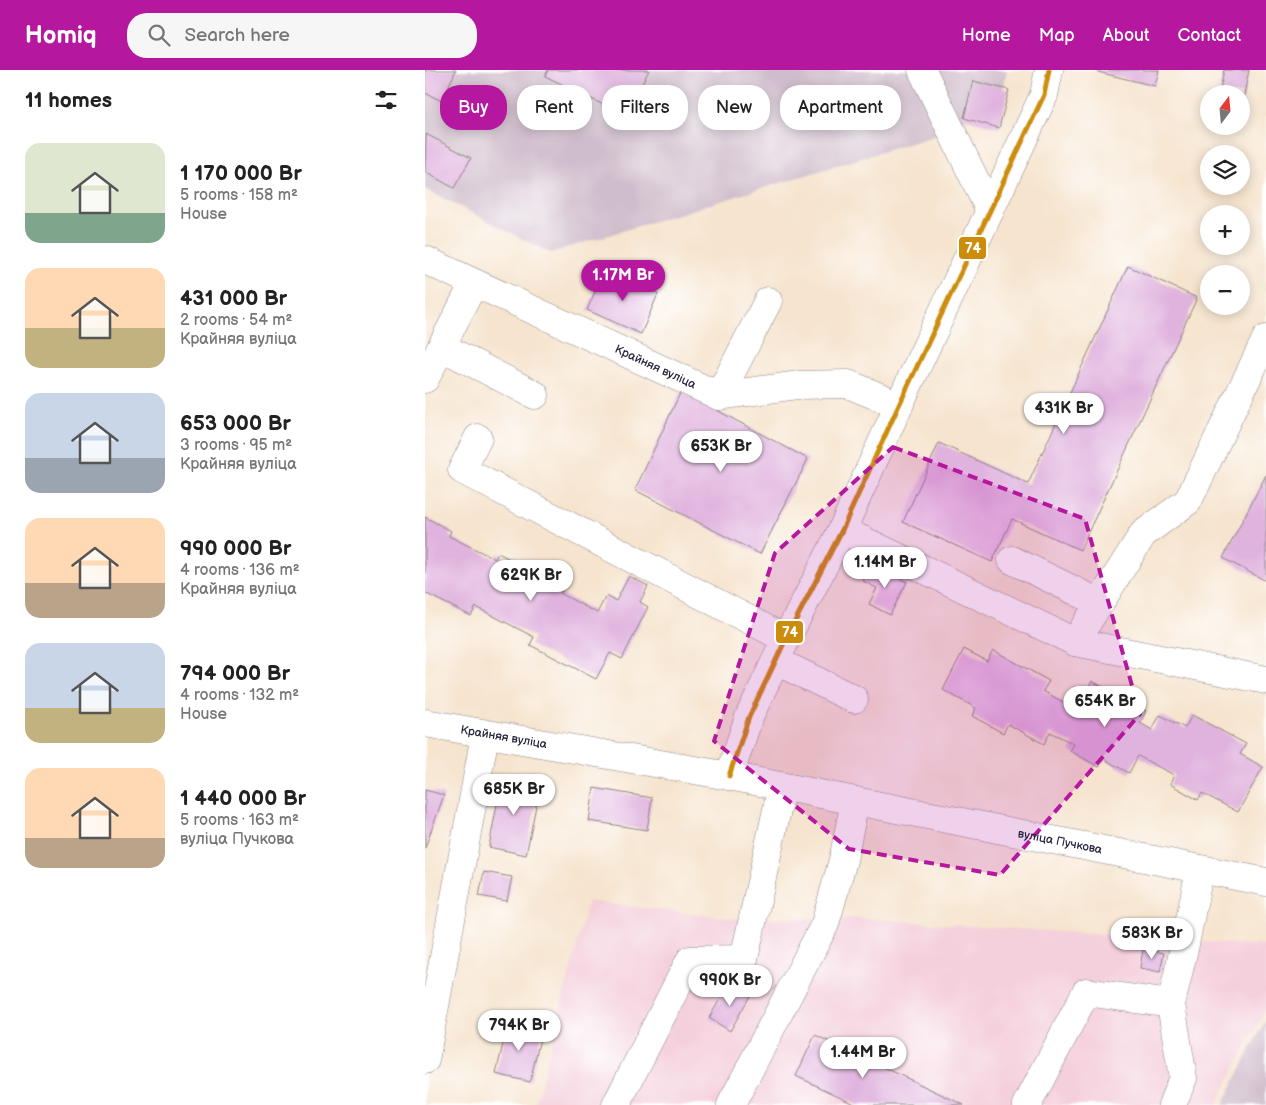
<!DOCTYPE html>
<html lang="en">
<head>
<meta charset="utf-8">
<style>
	:root { --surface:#fff; --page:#f6f6f6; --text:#222; --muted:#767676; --accent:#b5179e }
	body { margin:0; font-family:"Balsamiq Sans",sans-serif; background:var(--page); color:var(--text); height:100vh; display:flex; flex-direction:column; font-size:19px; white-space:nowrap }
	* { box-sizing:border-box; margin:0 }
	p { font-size:16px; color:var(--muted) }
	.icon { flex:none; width:28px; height:28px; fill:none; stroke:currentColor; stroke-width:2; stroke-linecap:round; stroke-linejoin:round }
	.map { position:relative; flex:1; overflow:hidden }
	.details { display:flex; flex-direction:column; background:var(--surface); width:425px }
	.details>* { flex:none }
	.guide { position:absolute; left:15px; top:15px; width:475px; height:45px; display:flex; gap:10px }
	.needle { width:32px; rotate:16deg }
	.buttons { position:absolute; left:775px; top:15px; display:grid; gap:10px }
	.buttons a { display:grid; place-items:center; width:50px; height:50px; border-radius:50%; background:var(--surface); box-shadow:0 2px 12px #0003; font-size:25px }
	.price { position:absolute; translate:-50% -42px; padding:0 11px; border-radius:18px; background:#fff; color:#222; font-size:16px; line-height:32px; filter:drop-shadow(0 1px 2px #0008) }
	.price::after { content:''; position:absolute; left:50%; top:30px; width:15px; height:11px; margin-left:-8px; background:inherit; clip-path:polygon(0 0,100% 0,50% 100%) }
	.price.current { background:var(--accent); color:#fff }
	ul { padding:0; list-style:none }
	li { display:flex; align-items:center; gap:15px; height:125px; padding:0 25px }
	li span { display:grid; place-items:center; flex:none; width:140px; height:100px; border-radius:15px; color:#555 }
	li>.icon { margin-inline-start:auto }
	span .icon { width:60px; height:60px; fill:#fffc; stroke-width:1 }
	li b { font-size:21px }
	h2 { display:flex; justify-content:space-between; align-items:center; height:60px; padding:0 25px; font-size:21px }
	.chip { padding:0 18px; border-radius:20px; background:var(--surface); box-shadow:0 2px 12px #0003; font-size:18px; line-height:45px }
	.chip.current { background:var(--accent); color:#fff }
	header { display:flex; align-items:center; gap:30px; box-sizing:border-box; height:70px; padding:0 25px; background:var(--accent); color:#fff }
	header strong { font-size:24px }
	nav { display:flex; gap:28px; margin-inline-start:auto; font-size:18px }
	.search { width:350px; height:45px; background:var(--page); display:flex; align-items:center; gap:12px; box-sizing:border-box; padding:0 18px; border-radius:20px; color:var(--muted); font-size:19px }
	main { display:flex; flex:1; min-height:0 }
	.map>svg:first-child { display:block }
	.built { fill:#f4cfdc }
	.industrial { fill:#d0bdcc }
	.building { fill:#e0b2de }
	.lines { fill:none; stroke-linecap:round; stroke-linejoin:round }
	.minor-casing { stroke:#8c8384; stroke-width:29 }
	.minor { stroke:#fff; stroke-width:28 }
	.bus-1-casing { stroke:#fff; stroke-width:9 }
	.bus-1 { stroke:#cc8c0c; stroke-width:5 }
	.marked { fill:#b5179e; fill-opacity:0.2; stroke:#b5179e; stroke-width:4; stroke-dasharray:10 6; stroke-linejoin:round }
	.labels { text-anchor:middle; stroke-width:4; stroke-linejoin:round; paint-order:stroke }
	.street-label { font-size:12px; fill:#22223b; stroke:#fff }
	.line-badge { stroke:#fff; stroke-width:2 }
	.badge-label { font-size:14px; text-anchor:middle; font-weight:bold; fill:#fff }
</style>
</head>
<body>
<header>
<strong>Homiq</strong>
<div class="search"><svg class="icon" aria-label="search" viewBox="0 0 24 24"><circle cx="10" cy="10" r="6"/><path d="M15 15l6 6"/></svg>Search here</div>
<nav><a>Home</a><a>Map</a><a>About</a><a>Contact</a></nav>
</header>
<main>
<section class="details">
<h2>11 homes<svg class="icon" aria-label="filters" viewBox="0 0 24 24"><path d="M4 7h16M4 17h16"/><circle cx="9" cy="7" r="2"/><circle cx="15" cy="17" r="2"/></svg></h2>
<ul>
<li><span style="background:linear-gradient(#dfe7d0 70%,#7fa58c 0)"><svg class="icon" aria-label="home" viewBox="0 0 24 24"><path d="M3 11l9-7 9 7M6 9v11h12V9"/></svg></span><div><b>1 170 000 Br</b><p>5 rooms · 158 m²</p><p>House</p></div></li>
<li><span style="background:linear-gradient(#ffd9b3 60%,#c2b280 0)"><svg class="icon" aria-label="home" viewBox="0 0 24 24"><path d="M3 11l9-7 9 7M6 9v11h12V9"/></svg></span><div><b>431 000 Br</b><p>2 rooms · 54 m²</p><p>Крайняя вуліца</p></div></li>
<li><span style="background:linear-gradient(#c9d6e8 65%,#9aa5b1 0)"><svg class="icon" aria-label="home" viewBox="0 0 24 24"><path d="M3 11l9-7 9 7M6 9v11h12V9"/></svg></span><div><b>653 000 Br</b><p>3 rooms · 95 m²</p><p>Крайняя вуліца</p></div></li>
<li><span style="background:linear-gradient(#ffd9b3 65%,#b9a48a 0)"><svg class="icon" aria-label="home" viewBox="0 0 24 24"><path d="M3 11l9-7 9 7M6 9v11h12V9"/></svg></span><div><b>990 000 Br</b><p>4 rooms · 136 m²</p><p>Крайняя вуліца</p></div></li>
<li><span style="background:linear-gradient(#c9d6e8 65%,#c2b280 0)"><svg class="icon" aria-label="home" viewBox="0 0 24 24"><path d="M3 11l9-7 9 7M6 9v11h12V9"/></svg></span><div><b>794 000 Br</b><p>4 rooms · 132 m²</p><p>House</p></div></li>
<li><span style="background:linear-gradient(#ffd9b3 70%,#b9a48a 0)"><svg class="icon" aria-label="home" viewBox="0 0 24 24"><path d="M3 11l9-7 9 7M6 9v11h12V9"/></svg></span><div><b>1 440 000 Br</b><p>5 rooms · 163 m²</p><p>вуліца Пучкова</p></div></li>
</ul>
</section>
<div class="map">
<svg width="841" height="1035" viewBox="0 0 841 1035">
	<rect width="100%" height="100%" fill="#fff"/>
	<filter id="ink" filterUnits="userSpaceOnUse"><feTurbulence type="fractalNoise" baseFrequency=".02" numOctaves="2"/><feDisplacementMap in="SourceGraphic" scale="10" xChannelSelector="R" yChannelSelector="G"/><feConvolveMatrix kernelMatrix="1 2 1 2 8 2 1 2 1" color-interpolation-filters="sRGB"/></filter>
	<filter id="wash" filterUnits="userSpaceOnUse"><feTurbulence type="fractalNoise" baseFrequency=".0096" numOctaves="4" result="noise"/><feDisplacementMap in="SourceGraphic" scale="20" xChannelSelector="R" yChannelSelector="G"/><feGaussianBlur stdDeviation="1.12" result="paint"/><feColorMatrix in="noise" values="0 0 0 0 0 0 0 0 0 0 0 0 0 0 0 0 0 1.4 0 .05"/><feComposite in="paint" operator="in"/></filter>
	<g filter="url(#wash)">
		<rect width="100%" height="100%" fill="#f6e4ce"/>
		<path class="built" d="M163 831 314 849 433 848 841 876V938L791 1035H111Z"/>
		<path class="industrial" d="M0 0H582L578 19 548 12 535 58 125 183 0 119Z
			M841 950V1035H797Z"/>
		<g id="blocks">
			<path class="building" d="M0 0H31L17 31 0 23Z
				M123 0H224L201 46 120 6Z
				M674 0H734L730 16 673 2Z
				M799 0H824L817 35 816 24H794Z
				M548 11 584 20 574 58 539 48Z
				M1 64 46 88 29 118 0 102Z
				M703 196 772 228 655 480 587 449 567 492 478 452 514 373 603 414Z
				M179 201 233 224 216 264 162 240Z
				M256 321 383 389 335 484 210 420Z
				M841 405V511L798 488Z
				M0 447 26 461 24 466 70 489 73 483 139 517 135 523 172 543 181 526 191 531 204 506 223 516 215 532 223 537 197 589 185 583 171 609 105 575 109 567 51 537 46 546 0 523Z
				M447 495 482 512 465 545 444 534 452 518 438 511Z
				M539 579 562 591 568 580 624 611 618 621 640 633 649 617 660 623 667 611 721 641 715 653 727 660 735 645 760 658 767 645 821 674 815 684 838 697 813 742 777 723 773 730 745 714 749 705 713 686 704 703 679 689 674 697 645 681 649 674 625 662 619 674 583 654 578 663 547 646 551 638 518 620Z
				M77 708 115 716 101 785 64 777Z
				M169 718 227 728 222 760 164 751Z
				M0 720 19 725 0 778Z
				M59 802 87 807 82 831 54 826Z
				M718 879 739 883 735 902 715 898Z
				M304 914 325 926 305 961 284 948Z
				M83 952 117 960 105 1012 71 1004Z
				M390 965 539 1035H433L371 1006Z"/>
		</g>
	</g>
	<g filter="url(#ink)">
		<use href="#blocks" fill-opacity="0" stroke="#8c8384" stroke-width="1"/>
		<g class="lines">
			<defs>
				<g id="minor">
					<path d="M497 0 565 141"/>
					<path id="s1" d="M0 190 294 326 373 315 423 314 474 335"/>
					<path d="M17 277 110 325"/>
					<path d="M0 309 49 213"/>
					<path d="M294 326 343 231"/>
					<path d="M53 368 37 400 361 569"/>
					<path d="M417 460 650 572 841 610"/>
					<path d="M587 490 675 533"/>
					<path d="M650 572 718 464 763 431 841 269"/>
					<path d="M351 591 429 629"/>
					<path id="s2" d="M0 653 304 706 841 812"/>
					<path d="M304 706 324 647 361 569 417 460 474 335 619 25 624 0"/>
					<path d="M0 990 60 665"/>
					<path d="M191 1035 265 890 319 889 357 717"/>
					<path d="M306 1035 400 854 418 790 430 731"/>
					<path d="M602 1035 661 922 746 934"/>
					<path d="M747 1035 758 1008 746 934 760 874 775 799"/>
				</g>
			</defs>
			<use href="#minor" class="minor-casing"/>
			<use href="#minor" class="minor"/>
			<defs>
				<path id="bus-1" d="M304 706 324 647 361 569 417 460 474 335 619 25 624 0"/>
			</defs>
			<use href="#bus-1" class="bus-1-casing"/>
			<use href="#bus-1" class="bus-1"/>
		</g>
	</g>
	<path class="marked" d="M468 377 660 449 715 644 575 805 424 779 289 671 350 483Z"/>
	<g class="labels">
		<g class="street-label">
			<text dy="4" stroke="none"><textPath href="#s1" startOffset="254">Крайняя вуліца</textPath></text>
			<text dy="4" stroke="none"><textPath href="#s2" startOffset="80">Крайняя вуліца</textPath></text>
			<text dy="4" stroke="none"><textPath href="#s2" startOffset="646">вуліца Пучкова</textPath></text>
		</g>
	</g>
	<g class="line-badge">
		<rect x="533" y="166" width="29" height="24" rx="5" fill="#cc8c0c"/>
		<rect x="350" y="550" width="29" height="24" rx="5" fill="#cc8c0c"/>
	</g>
	<g class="badge-label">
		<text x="548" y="183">74</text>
		<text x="365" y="567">74</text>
	</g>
</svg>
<div class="buttons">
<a><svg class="needle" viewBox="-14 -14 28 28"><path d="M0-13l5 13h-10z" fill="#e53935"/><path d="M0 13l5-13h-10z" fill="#767676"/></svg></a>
<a><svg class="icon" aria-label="layers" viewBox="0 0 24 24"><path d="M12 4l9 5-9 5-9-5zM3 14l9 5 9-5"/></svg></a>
<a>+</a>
<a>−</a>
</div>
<b class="price current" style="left:198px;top:232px">1.17M Br</b>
<b class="price" style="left:639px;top:365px">431K Br</b>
<b class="price" style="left:296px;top:403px">653K Br</b>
<b class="price" style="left:460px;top:519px">1.14M Br</b>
<b class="price" style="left:106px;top:532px">629K Br</b>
<b class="price" style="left:680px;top:658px">654K Br</b>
<b class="price" style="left:89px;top:746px">685K Br</b>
<b class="price" style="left:727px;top:890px">583K Br</b>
<b class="price" style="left:305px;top:937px">990K Br</b>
<b class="price" style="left:94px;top:982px">794K Br</b>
<b class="price" style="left:438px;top:1009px">1.44M Br</b>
<div class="guide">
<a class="chip current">Buy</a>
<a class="chip">Rent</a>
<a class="chip">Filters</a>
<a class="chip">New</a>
<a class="chip">Apartment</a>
</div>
</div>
</main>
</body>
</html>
